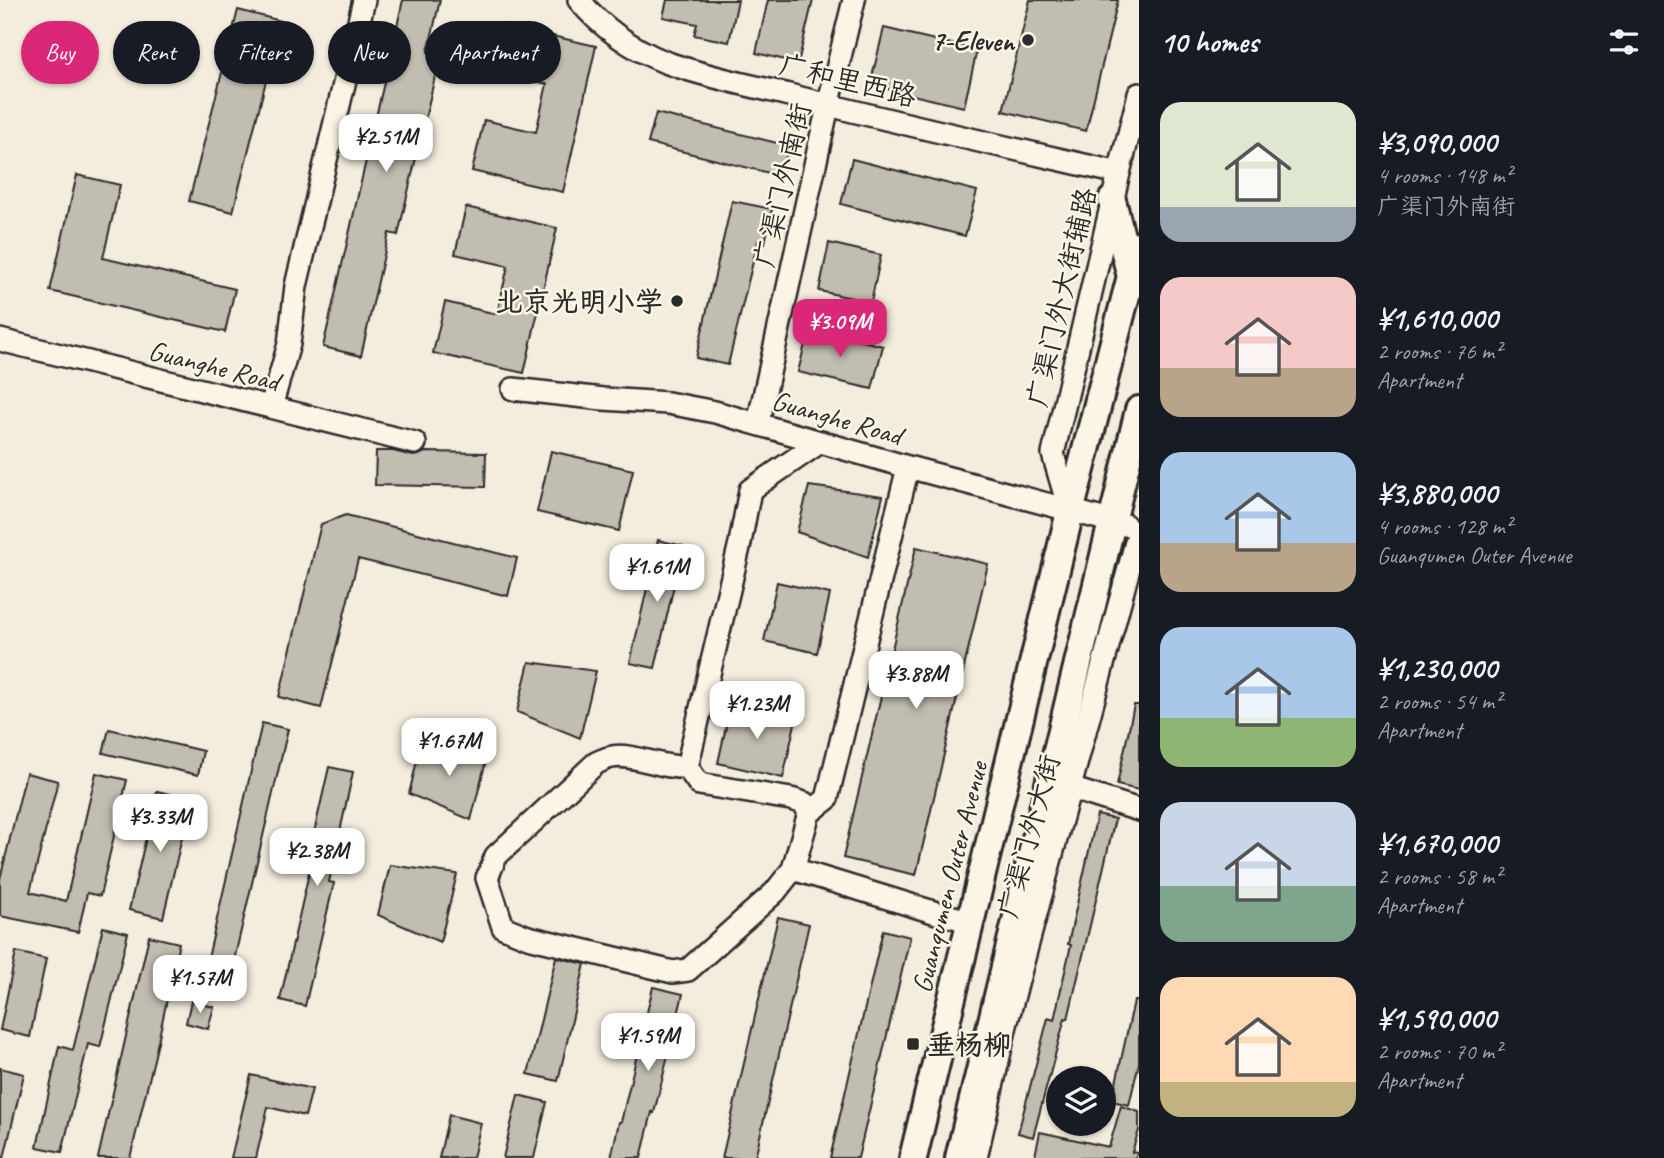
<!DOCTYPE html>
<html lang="en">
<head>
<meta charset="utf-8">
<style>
	:root { --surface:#171b24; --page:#242831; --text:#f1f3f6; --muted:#9ea1a6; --accent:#db2777 }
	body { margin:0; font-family:Caveat,"LXGW WenKai TC",sans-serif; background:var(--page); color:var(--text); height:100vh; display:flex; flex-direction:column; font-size:26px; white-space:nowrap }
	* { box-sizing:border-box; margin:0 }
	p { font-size:23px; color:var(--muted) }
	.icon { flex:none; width:38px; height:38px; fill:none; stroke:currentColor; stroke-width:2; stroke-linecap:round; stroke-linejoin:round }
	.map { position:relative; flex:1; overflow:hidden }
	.side { display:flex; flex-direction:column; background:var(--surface); width:525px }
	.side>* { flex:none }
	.guide { position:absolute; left:21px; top:21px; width:665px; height:63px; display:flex; gap:14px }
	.controls { position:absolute; left:1046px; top:1066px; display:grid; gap:14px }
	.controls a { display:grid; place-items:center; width:70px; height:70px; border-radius:50%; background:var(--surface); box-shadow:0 2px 5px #0004; font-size:35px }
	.price { position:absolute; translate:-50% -60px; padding:0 16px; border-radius:14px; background:#fff; color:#222; font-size:23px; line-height:46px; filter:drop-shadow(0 2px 4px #0008) }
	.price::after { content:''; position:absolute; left:50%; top:42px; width:21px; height:16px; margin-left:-10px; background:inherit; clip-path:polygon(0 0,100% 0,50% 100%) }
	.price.current { background:var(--accent); color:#fff }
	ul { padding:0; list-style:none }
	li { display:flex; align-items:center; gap:21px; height:175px; padding:0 21px }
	li span { display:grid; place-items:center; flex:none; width:196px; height:140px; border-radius:21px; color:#555 }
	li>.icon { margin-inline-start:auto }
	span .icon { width:84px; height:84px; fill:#fffc; stroke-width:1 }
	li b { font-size:30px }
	h2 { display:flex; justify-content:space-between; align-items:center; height:84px; padding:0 21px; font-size:30px }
	.chip { padding:0 24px; border-radius:32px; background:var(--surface); box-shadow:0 2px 5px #0004; font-size:24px; line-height:63px }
	.chip.current { background:var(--accent); color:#fff }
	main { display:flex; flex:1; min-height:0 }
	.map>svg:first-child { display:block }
	.building { fill:#c2bdb1; stroke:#2b2b2b; stroke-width:2 }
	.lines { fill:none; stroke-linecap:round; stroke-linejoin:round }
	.minor-casing { stroke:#2b2b2b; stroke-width:26 }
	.major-casing { stroke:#2b2b2b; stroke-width:32 }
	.minor { stroke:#fcf5e5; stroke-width:21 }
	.major { stroke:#fcf5e5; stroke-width:26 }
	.poi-dot { fill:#2b2b2b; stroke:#fcf5e5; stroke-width:2.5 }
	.labels { text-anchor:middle; stroke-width:5; stroke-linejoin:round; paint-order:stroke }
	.poi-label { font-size:28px; font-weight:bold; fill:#2b2b2b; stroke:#fcf5e5; text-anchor:end }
	.street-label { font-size:28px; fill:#2b2b2b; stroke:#fcf5e5 }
</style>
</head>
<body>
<main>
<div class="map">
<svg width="1139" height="1158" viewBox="0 0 1139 1158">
	<rect width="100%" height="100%" fill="#f4edde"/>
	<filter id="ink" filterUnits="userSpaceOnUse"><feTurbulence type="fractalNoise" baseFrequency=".0143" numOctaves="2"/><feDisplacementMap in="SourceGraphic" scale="14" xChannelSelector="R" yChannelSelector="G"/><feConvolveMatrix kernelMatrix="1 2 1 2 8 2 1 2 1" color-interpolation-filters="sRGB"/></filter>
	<g filter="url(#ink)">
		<path class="building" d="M403 0H440L428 52 440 55 398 235 389 233 361 356 323 347Z
			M667 0H738L729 42 694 35 697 24 663 17Z
			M768 0H813L798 63 756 53Z
			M1030 0H1118L1086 131 1003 111Z
			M238 10 281 21 233 212 189 201Z
			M504 25 596 46 563 192 472 171 484 120 536 132 547 84 494 72Z
			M884 28 977 50 964 107 870 85Z
			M656 113 789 146 781 176 648 143Z
			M852 159 977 191 965 236 841 204Z
			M77 175 120 185 103 258 235 289 225 332 50 291Z
			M732 201 772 209 765 243 758 241 728 365 696 358Z
			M466 207 557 228 524 373 433 353 445 302 497 314 508 266 455 254Z
			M829 243 881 255 871 302 819 291Z
			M809 328 883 346 872 389 798 372Z
			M376 451H393L413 456 419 455 425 452 486 453 485 487 375 485Z
			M551 451 633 470 619 531 537 512Z
			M809 486 883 496 868 557 797 532Z
			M346 515 517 558 508 596 358 559 321 708 279 697 321 524Z
			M658 540 683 546 655 668 630 663Z
			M916 547 988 564 916 875 843 858Z
			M777 582 830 594 817 653 764 641Z
			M529 662 596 671 580 738 517 712Z
			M731 704 796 719 783 778 718 763Z
			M1134 705H1139V790L1117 785Z
			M262 723 288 729 228 986 203 980Z
			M109 729 203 751 198 775 103 753Z
			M421 744 488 753 471 820 409 794Z
			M329 767 353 772 329 882 334 883 305 1006 280 1000 312 860 308 859Z
			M26 773 58 781 30 892 66 901 96 773 127 780 100 896 87 893 78 932 0 916V879Z
			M157 791 191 799 163 918 129 910Z
			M1097 815 1115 819 1068 1019 1065 1018 1033 1137 1018 1133 1048 1018 1054 1020 1071 945 1068 944Z
			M390 865 457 874 440 942 378 915Z
			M778 917 809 924 755 1158H722Z
			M103 927 128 933 100 1047 88 1044 62 1152 37 1147 59 1046 73 1050Z
			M883 930 910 937 858 1158H830Z
			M149 936 179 943 156 1051 130 1158H98Z
			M16 952 46 959 30 1037 0 1030Z
			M556 957 585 964 558 1081 528 1074Z
			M653 987 683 994 654 1113 652 1112 641 1158H611L619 1122H621Z
			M191 1001 214 1007 208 1029 186 1023Z
			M1134 1001H1139V1063L1129 1105 1112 1101Z
			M0 1068 24 1074 4 1158H0Z
			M251 1075 312 1089 305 1116 268 1107 256 1158H231Z
			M518 1095 547 1102 534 1158H503Z
			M1121 1106 1139 1112V1130L1132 1152 1137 1153 1136 1158H1042L1035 1156 1040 1132 1109 1147Z
			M449 1115 481 1123 473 1158H439Z"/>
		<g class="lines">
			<defs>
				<path id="minor" d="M579 0C601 27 632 49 665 62 706 77 750 85 793 96 901 124 1010 148 1119 173
					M0 340 415 443
					M513 389 603 399 668 403 715 412 908 467 1125 525
					M271 407 289 344 296 286 364 0
					M758 423 828 106 854 0
					M1070 512 1053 454 1119 173 1139 94
					M687 767C662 769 635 753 612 757 606 758 601 761 596 763L496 856 487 878 503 927 528 937 673 972 688 970 775 892 793 869 809 813 804 803 791 799 699 784 687 767 740 543 750 490 820 442
					M1070 788 1139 810
					M809 813 827 799 908 467
					M793 869 940 914 971 921
					M976 1158 1006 1025 1139 531"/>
				<path id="major" d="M1112 200 1130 273
					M913 1158 1070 512 1139 245
					M959 1158 1139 410"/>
			</defs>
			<use href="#minor" class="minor-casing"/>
			<use href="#major" class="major-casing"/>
			<use href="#minor" class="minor"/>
			<use href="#major" class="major"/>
		</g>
	</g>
	<g class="poi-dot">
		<circle cx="1028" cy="40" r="7"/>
		<circle cx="677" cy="301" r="7"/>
		<rect x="906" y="1037" width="14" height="14" rx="3.5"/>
	</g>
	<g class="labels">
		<g class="poi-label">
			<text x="1014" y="50">7-Eleven</text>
			<text x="663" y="311">北京光明小学</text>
			<text x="927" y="1054" text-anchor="start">垂杨柳</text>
		</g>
		<g class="street-label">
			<text transform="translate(848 80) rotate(14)" y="10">广和里西路</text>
			<text transform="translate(782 185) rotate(-77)" y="10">广渠门外南街</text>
			<text transform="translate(1061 297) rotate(-77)" y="10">广渠门外大街辅路</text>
			<text transform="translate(214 365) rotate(14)" y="10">Guanghe Road</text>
			<text transform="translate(837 417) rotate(16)" y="10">Guanghe Road</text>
			<text transform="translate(1028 836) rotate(-75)" y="10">广渠门外大街</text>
			<text transform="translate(949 877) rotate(-76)" y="10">Guanqumen Outer Avenue</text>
		</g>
	</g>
</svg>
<div class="controls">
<a><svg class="icon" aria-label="layers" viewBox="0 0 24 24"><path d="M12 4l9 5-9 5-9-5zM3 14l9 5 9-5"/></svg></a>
</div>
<b class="price" style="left:386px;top:174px">¥2.51M</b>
<b class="price current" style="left:840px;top:359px">¥3.09M</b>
<b class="price" style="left:657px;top:604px">¥1.61M</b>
<b class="price" style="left:916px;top:711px">¥3.88M</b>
<b class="price" style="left:757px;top:741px">¥1.23M</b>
<b class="price" style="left:449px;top:778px">¥1.67M</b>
<b class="price" style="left:160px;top:854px">¥3.33M</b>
<b class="price" style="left:317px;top:888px">¥2.38M</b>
<b class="price" style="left:200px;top:1015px">¥1.57M</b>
<b class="price" style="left:648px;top:1073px">¥1.59M</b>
<div class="guide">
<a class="chip current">Buy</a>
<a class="chip">Rent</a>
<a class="chip">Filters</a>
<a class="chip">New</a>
<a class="chip">Apartment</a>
</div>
</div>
<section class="side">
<h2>10 homes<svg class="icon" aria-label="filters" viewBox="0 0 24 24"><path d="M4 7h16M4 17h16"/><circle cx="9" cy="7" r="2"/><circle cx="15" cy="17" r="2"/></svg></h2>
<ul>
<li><span style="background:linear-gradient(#dfe7d0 75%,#9aa5b1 0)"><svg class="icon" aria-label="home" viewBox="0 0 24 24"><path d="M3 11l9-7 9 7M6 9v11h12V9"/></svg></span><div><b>¥3,090,000</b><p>4 rooms · 148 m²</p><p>广渠门外南街</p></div></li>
<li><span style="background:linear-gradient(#f6c9c9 65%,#b9a48a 0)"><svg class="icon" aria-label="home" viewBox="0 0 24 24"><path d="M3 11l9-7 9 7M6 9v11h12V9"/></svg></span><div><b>¥1,610,000</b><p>2 rooms · 76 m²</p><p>Apartment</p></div></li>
<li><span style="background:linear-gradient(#a9c7e8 65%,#b9a48a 0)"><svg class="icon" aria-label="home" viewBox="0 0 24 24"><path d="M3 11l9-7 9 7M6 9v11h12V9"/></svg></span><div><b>¥3,880,000</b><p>4 rooms · 128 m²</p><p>Guanqumen Outer Avenue</p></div></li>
<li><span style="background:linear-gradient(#a9c7e8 65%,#8fb573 0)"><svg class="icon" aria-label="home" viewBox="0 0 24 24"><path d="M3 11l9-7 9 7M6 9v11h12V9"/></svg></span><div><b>¥1,230,000</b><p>2 rooms · 54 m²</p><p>Apartment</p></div></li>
<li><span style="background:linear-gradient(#c9d6e8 60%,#7fa58c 0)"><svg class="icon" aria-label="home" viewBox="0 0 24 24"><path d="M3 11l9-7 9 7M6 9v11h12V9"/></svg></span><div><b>¥1,670,000</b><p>2 rooms · 58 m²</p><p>Apartment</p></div></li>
<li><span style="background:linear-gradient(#ffd9b3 75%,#c2b280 0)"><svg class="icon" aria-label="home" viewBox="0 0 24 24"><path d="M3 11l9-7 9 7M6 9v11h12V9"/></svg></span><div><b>¥1,590,000</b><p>2 rooms · 70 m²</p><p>Apartment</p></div></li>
</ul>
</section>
</main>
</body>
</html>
